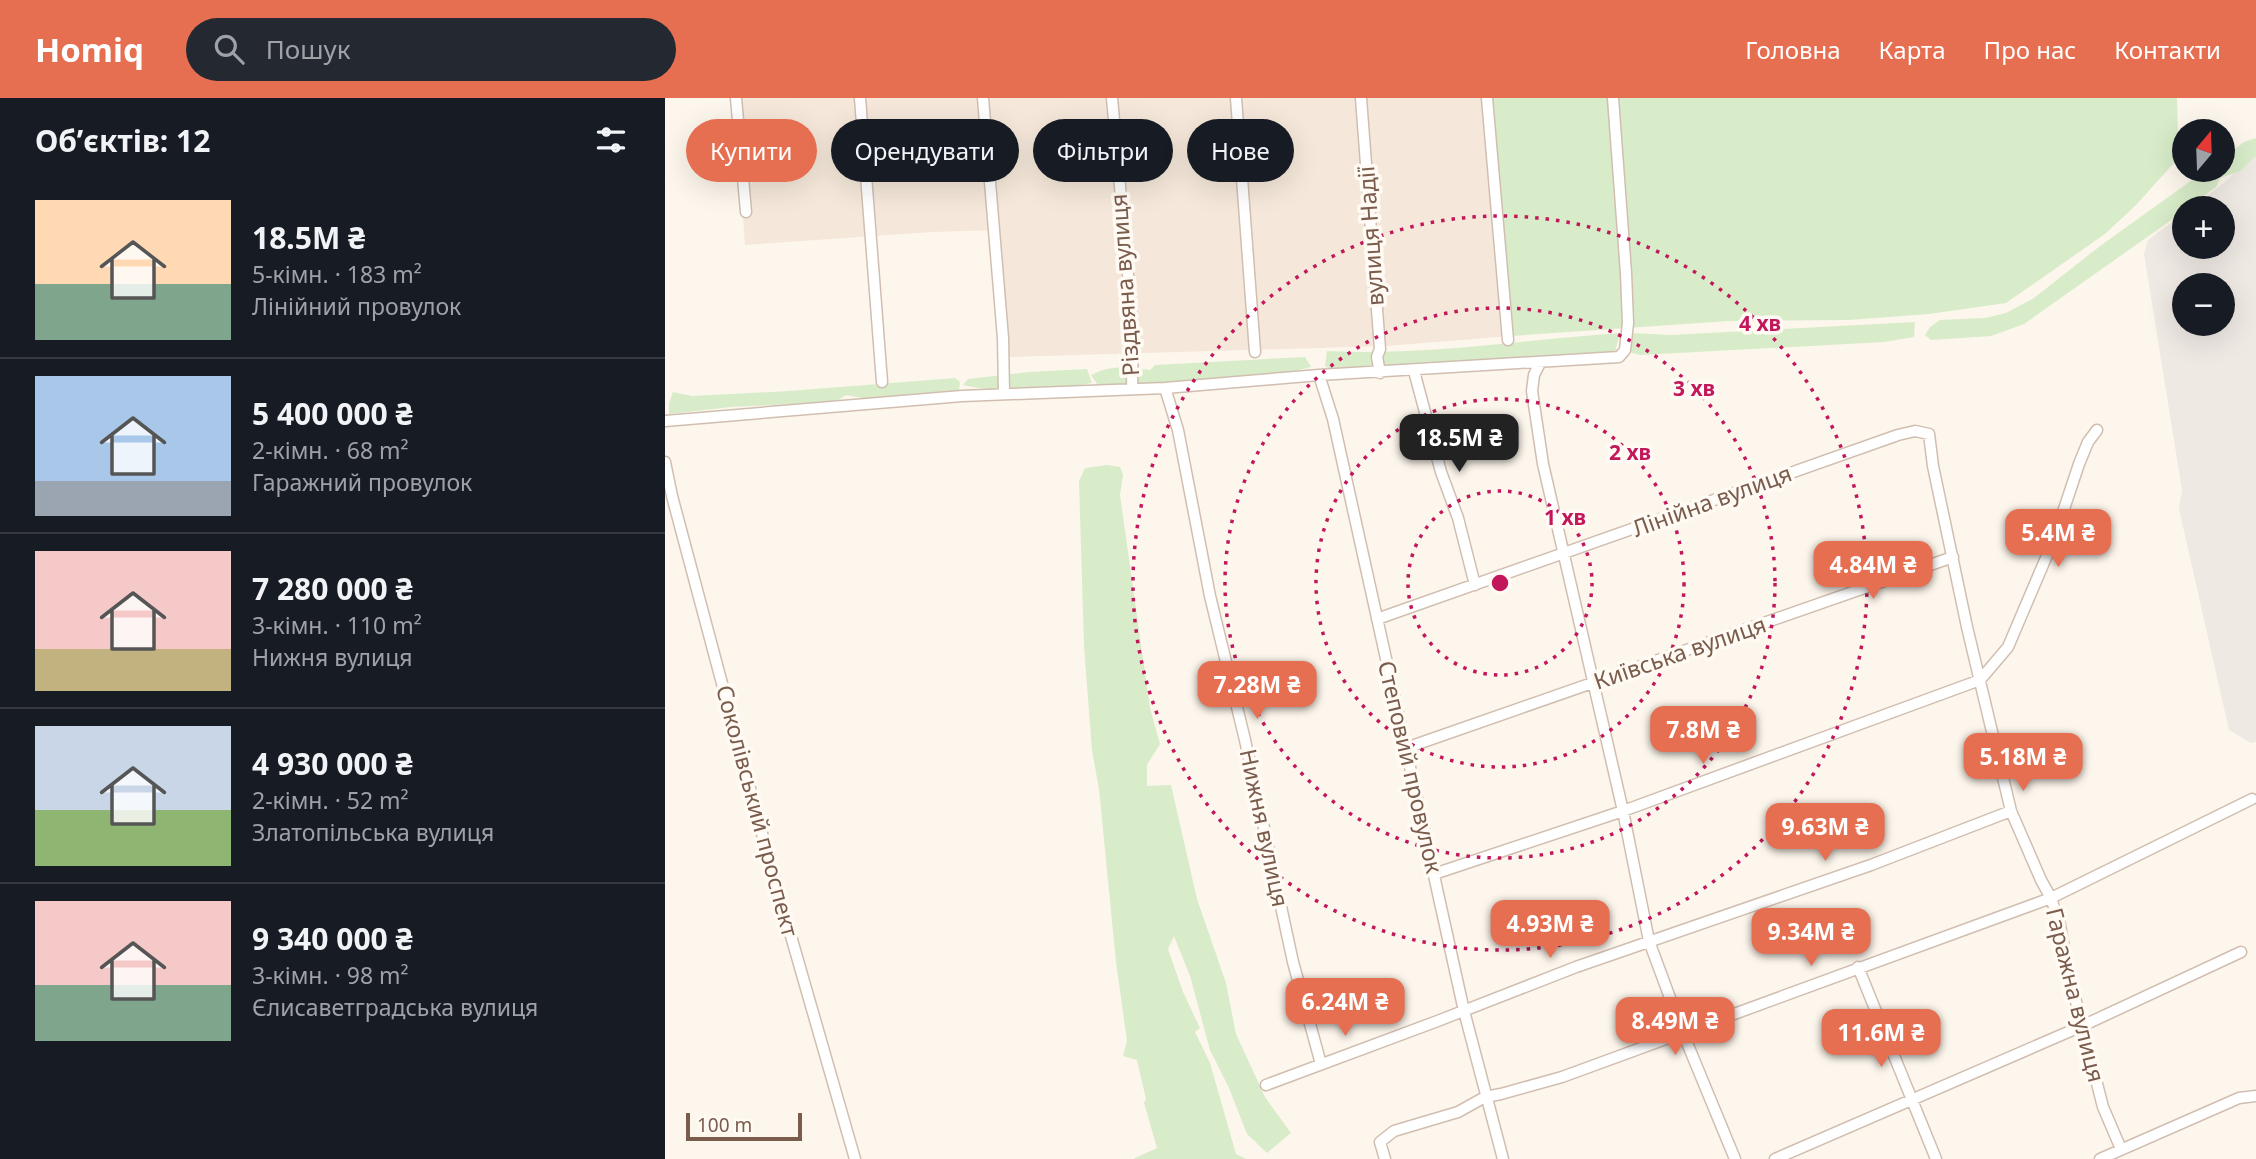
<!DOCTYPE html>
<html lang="uk">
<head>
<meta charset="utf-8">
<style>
	:root { --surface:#171b24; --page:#242831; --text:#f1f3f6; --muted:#9ea1a6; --line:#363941; --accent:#e76f51 }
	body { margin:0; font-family:"Noto Sans",sans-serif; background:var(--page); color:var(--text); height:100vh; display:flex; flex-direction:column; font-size:26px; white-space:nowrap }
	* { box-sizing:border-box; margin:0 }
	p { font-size:23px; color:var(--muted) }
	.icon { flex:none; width:38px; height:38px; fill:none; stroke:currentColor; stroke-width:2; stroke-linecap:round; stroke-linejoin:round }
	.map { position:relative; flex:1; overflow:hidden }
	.details { display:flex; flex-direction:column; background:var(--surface); width:665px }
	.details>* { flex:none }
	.guide { position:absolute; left:21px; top:21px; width:665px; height:63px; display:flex; gap:14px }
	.needle { width:46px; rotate:19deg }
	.tools { position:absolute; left:1507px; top:21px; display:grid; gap:14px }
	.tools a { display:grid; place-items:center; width:63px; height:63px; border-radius:50%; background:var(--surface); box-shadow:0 7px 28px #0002; font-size:35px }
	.scale { position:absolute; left:21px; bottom:18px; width:116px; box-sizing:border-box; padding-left:7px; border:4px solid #7a5c4d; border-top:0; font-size:19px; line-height:24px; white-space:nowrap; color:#7a5c4d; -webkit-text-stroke:5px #fffaf3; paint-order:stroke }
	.price { position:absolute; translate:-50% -60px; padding:0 16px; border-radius:14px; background:var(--accent); color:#fff; font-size:23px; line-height:46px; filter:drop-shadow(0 2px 4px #0008) }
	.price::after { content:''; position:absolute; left:50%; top:42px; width:21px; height:16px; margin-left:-10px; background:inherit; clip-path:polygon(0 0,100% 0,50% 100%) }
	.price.selected { background:#222; color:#fff }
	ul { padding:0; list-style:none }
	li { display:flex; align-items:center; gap:21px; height:175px; padding:0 35px }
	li+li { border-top:2px solid var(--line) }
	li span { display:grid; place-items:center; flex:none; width:196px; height:140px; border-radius:0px; color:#555 }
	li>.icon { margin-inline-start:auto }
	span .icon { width:84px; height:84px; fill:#fffc; stroke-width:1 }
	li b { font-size:30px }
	h2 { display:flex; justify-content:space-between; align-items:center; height:84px; padding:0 35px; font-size:30px }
	.pill { padding:0 24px; border-radius:32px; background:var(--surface); box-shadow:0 7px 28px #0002; font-size:24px; line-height:63px }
	.pill.selected { background:var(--accent); color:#fff }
	header { display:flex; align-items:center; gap:42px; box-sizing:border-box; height:98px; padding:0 35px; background:var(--accent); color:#fff }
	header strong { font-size:33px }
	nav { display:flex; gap:38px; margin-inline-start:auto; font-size:24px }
	.search { width:490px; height:63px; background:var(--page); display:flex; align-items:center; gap:18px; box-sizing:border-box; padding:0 24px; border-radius:38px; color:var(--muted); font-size:26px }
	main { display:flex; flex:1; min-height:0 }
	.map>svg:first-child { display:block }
	.residential { fill:#f5e8da }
	.industrial { fill:#efe9e4; fill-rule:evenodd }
	.green { fill:#d8ecc9 }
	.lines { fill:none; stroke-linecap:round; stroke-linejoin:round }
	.minor-casing { stroke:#d1beb0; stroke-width:13 }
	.minor { stroke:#fff; stroke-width:10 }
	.ring { fill:none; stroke:#c2185b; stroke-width:3.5; stroke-dasharray:3.5 7 }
	.labels { text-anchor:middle; stroke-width:7; stroke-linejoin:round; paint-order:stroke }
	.street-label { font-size:23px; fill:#7a5c4d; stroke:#fffaf3 }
	.centre { fill:#c2185b; stroke:#fffaf3; stroke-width:3.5 }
	.ring-label { font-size:21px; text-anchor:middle; font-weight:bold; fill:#c2185b; stroke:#fffaf3; stroke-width:7; stroke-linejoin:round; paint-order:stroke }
</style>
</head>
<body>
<header>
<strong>Homiq</strong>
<div class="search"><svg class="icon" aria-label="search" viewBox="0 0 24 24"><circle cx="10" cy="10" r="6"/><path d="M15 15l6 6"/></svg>Пошук</div>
<nav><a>Головна</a><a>Карта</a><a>Про нас</a><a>Контакти</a></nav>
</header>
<main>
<section class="details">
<h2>Об’єктів: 12<svg class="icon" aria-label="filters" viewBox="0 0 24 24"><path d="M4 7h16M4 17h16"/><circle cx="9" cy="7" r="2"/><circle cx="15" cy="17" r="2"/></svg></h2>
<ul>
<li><span style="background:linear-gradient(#ffd9b3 60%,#7fa58c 0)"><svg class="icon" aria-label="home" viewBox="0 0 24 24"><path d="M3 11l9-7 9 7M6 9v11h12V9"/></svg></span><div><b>18.5M ₴</b><p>5-кімн. · 183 m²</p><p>Лінійний провулок</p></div></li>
<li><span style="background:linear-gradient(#a9c7e8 75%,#9aa5b1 0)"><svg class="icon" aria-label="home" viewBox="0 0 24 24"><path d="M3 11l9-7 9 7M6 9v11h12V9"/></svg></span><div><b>5 400 000 ₴</b><p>2-кімн. · 68 m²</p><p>Гаражний провулок</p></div></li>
<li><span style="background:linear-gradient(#f6c9c9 70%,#c2b280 0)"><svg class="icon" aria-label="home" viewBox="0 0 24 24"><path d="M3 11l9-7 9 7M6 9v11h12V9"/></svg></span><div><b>7 280 000 ₴</b><p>3-кімн. · 110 m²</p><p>Нижня вулиця</p></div></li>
<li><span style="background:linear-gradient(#c9d6e8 60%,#8fb573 0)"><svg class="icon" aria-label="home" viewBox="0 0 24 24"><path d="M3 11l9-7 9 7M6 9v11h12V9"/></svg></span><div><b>4 930 000 ₴</b><p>2-кімн. · 52 m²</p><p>Златопільська вулиця</p></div></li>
<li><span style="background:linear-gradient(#f6c9c9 60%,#7fa58c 0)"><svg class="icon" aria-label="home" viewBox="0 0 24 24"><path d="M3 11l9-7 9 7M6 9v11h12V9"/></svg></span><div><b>9 340 000 ₴</b><p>3-кімн. · 98 m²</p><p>Єлисаветградська вулиця</p></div></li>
</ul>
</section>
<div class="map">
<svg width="1591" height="1061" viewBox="0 0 1591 1061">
	<rect width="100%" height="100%" fill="#fdf6ec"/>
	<path class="residential" d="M70 0H827L846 238 721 248 343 259 332 132 268 134 80 147Z"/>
	<path class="industrial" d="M1591 46V644L1586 645 1564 632 1514 411 1517 392 1479 156 1483 142 1519 115V149H1558V110H1526L1559 85 1581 64ZM1519 187H1558V226H1519Z"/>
	<path class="green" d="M827 0H1512L1513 35 1509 65 1471 107 1440 136 1341 205 1264 216 1184 222 1064 223 846 238Z
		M1591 40V58L1575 73 1555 80 1551 89 1523 110H1519V113L1359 226 1326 238 1266 242 1260 237 1265 229 1275 222 1320 220 1341 215 1369 200 1435 148 1541 72H1558V60L1579 44Z
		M1250 224 1249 239 1219 244 975 257 964 254 967 235 1005 237Z
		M955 235 950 254 668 273 660 268 662 253C760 258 857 242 955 235Z
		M640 259 646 269 614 277 435 290 426 277C445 267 464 268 485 272L490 267Z
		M422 271 427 285C389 292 336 296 298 287L303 281 364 274Z
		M290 280 295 284 294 292 202 301 181 297 170 304 66 309 4 316V305L8 294 27 298 124 293Z
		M442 367 455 369 458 377 455 397 485 610 495 646 482 667V688L506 687 532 801 561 885 571 936 600 999 626 1035 602 1055 582 1036 564 990 545 952 525 878 509 838 503 851 518 894 535 930 530 934 545 965 571 1056 581 1061H468L492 1050 479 1005 481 1001 472 962 458 958 462 943 451 864 434 691 427 653 419 548 414 383 420 370Z"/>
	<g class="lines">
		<defs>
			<path id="minor" d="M71 0 81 114
				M195 0 217 284
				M318 0 338 240 339 296
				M447 0 468 232 467 291
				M571 0 590 254
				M696 0 715 251 712 259 715 275
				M822 0 843 242
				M875 265 869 277 867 293 878 366 958 713 984 843 1018 935 1070 1061
				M749 273 776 374 793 420 810 487
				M654 277 668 321 799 913 838 1061
				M500 290 513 332 545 498 580 642 628 864 656 966
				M0 323 297 298 500 290 654 277 954 259 960 252 963 225 961 175 948 0
				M0 364 7 398 103 758 190 1061
				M712 521 1233 337 1250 333 1264 336 1268 368 1302 529 1346 713 1376 782 1386 800 1395 827 1403 872 1438 1009 1456 1051
				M741 650 1288 459
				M769 776 958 713 1315 582 1343 549 1389 441 1414 366 1423 344 1432 332
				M1193 869 1271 1061
				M601 987 770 924 911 869 1206 767 1346 713
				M720 1061 715 1044 729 1033 793 1014 820 999 836 996 897 979 1386 800 1587 701
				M1110 1061 1417 928 1576 854
				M1435 1061 1574 1000 1591 998"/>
		</defs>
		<use href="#minor" class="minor-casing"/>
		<use href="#minor" class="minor"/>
	</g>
	<g class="ring">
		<circle cx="835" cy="485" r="92"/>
		<circle cx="835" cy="485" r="184"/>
		<circle cx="835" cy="485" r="275"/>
		<circle cx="835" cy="485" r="367"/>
	</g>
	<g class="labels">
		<g class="street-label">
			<text transform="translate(706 138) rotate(-94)" y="8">вулиця Надії</text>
			<text transform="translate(460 187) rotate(-94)" y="8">Різдвяна вулиця</text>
			<text transform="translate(1047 403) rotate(-20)" y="8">Лінійна вулиця</text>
			<text transform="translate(1015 555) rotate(-19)" y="8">Київська вулиця</text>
			<text transform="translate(745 669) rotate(77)" y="8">Степовий провулок</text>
			<text transform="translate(92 713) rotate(75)" y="8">Соколівський проспект</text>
			<text transform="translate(599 730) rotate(78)" y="8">Нижня вулиця</text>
			<text transform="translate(1410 897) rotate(76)" y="8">Гаражна вулиця</text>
		</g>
	</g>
	<circle cx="835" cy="485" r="10" class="centre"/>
	<g class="ring-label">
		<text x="1095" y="233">4 хв</text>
		<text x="1029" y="298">3 хв</text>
		<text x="965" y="362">2 хв</text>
		<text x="900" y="427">1 хв</text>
	</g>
</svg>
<div class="tools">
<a><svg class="needle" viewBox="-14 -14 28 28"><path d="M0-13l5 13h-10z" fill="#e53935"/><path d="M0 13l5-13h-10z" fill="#9ea1a6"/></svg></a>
<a>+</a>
<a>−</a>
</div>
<div class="scale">100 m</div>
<b class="price selected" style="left:794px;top:376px">18.5M ₴</b>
<b class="price" style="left:1393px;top:471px">5.4M ₴</b>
<b class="price" style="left:1208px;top:503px">4.84M ₴</b>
<b class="price" style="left:592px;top:623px">7.28M ₴</b>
<b class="price" style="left:1038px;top:668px">7.8M ₴</b>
<b class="price" style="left:1358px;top:695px">5.18M ₴</b>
<b class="price" style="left:1160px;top:765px">9.63M ₴</b>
<b class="price" style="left:885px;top:862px">4.93M ₴</b>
<b class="price" style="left:1146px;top:870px">9.34M ₴</b>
<b class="price" style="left:680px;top:940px">6.24M ₴</b>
<b class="price" style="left:1010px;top:959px">8.49M ₴</b>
<b class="price" style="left:1216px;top:971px">11.6M ₴</b>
<div class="guide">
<a class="pill selected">Купити</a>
<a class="pill">Орендувати</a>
<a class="pill">Фільтри</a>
<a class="pill">Нове</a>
</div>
</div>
</main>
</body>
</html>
